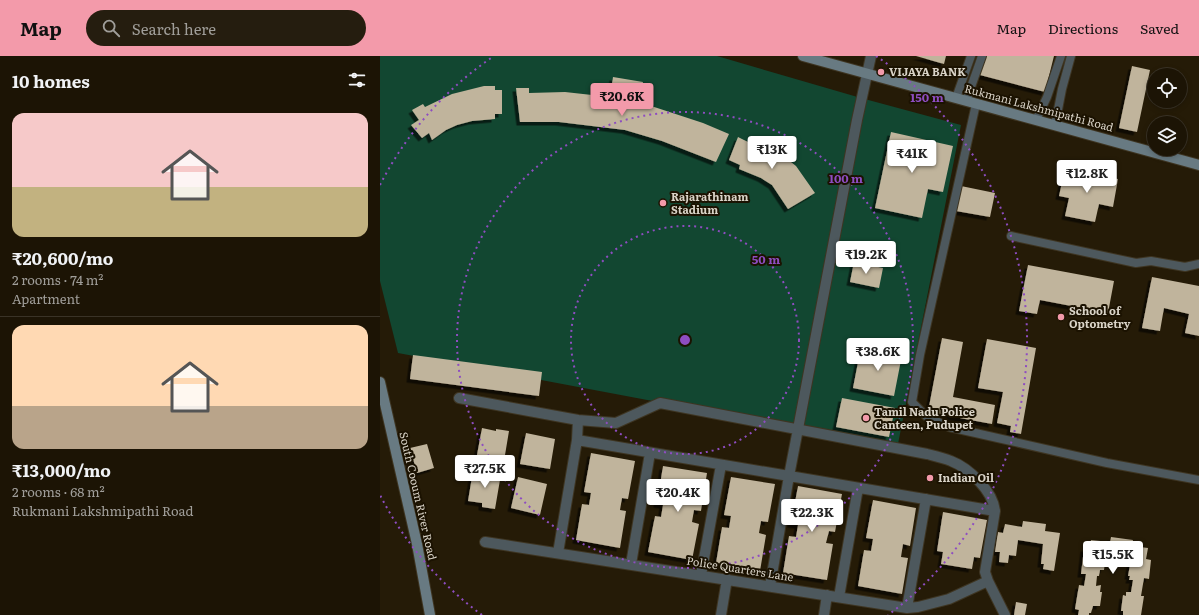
<!DOCTYPE html>
<html lang="en">
<head>
<meta charset="utf-8">
<style>
	:root { --surface:#1c1405; --page:#251d0f; --text:#f1f3f6; --muted:#a09e9a; --line:#3a3327; --accent:#f39aaa }
	body { margin:0; font-family:Literata,serif; background:var(--page); color:var(--text); height:100vh; display:flex; flex-direction:column; font-size:15px; white-space:nowrap }
	* { box-sizing:border-box; margin:0 }
	p { font-size:13px; color:var(--muted) }
	.icon { flex:none; width:22px; height:22px; fill:none; stroke:currentColor; stroke-width:2; stroke-linecap:round; stroke-linejoin:round }
	.map { position:relative; flex:1; overflow:hidden }
	.details { display:flex; flex-direction:column; background:var(--surface); width:380px }
	.details>* { flex:none }
	.fabs { position:absolute; left:767px; top:12px; display:grid; gap:8px }
	.fabs a { display:grid; place-items:center; width:40px; height:40px; border-radius:50%; background:var(--surface); box-shadow:0 2px 6px #0003,0 0 0 1px var(--line); font-size:20px }
	.price { position:absolute; translate:-50% -34px; padding:0 9px; border-radius:4px; background:#fff; color:#222; font-size:13px; line-height:26px; filter:drop-shadow(0 1px 2px #0008) }
	.price::after { content:''; position:absolute; left:50%; top:24px; width:12px; height:9px; margin-left:-6px; background:inherit; clip-path:polygon(0 0,100% 0,50% 100%) }
	.price.on { background:var(--accent); color:#111 }
	ul { padding:0; list-style:none }
	li { display:grid; align-content:center; gap:8px; height:212px; padding:0 12px }
	li+li { border-top:1px solid var(--line) }
	li span { display:grid; place-items:center; height:124px; border-radius:12px; color:#555 }
	li>.icon { margin-inline-start:auto }
	span .icon { width:72px; height:72px; fill:#fffc; stroke-width:1 }
	li b { font-size:17px }
	h2 { display:flex; justify-content:space-between; align-items:center; height:48px; padding:0 12px; font-size:17px }
	header { display:flex; align-items:center; gap:24px; box-sizing:border-box; height:56px; padding:0 20px; background:var(--accent); color:#111 }
	header strong { font-size:19px }
	nav { display:flex; gap:22px; margin-inline-start:auto; font-size:14px }
	.search { width:280px; height:36px; background:var(--page); display:flex; align-items:center; gap:10px; box-sizing:border-box; padding:0 14px; border-radius:22px; color:var(--muted); font-size:15px }
	main { display:flex; flex:1; min-height:0 }
	.map>svg:first-child { display:block }
	.green { fill:#124731 }
	.building { fill:#c0b49c; filter:url(#shadow) }
	.lines { fill:none; stroke-linecap:round; stroke-linejoin:round }
	.lane-casing { stroke:#3e3522; stroke-width:10 }
	.street-casing { stroke:#3e3522; stroke-width:12 }
	.secondary-casing { stroke:#3e3522; stroke-width:12 }
	.lane { stroke:#4d585d; stroke-width:8 }
	.street { stroke:#4d585d; stroke-width:10 }
	.secondary { stroke:#687a82; stroke-width:10 }
	.ring { fill:none; stroke:#8e4dc1; stroke-width:2; stroke-dasharray:2 4 }
	.poi-dot { fill:#f39aaa; stroke:#1b1201; stroke-width:1.5 }
	.labels { text-anchor:middle; stroke-width:4; stroke-linejoin:round; paint-order:stroke }
	.poi-label { font-size:11px; font-weight:bold; fill:#d9d3c7; stroke:#1b1201; text-anchor:start }
	.street-label { font-size:11px; fill:#d9d3c7; stroke:#1b1201 }
	.centre { fill:#8e4dc1; stroke:#1b1201; stroke-width:2 }
	.ring-label { font-size:12px; text-anchor:middle; font-weight:bold; fill:#8e4dc1; stroke:#1b1201; stroke-width:4; stroke-linejoin:round; paint-order:stroke }
</style>
</head>
<body>
<header>
<strong>Map</strong>
<div class="search"><svg class="icon" aria-label="search" viewBox="0 0 24 24"><circle cx="10" cy="10" r="6"/><path d="M15 15l6 6"/></svg>Search here</div>
<nav><a>Map</a><a>Directions</a><a>Saved</a></nav>
</header>
<main>
<section class="details">
<h2>10 homes<svg class="icon" aria-label="filters" viewBox="0 0 24 24"><path d="M4 7h16M4 17h16"/><circle cx="9" cy="7" r="2"/><circle cx="15" cy="17" r="2"/></svg></h2>
<ul>
<li><span style="background:linear-gradient(#f6c9c9 60%,#c2b280 0)"><svg class="icon" aria-label="home" viewBox="0 0 24 24"><path d="M3 11l9-7 9 7M6 9v11h12V9"/></svg></span><div><b>₹20,600/mo</b><p>2 rooms · 74 m²</p><p>Apartment</p></div></li>
<li><span style="background:linear-gradient(#ffd9b3 65%,#b9a48a 0)"><svg class="icon" aria-label="home" viewBox="0 0 24 24"><path d="M3 11l9-7 9 7M6 9v11h12V9"/></svg></span><div><b>₹13,000/mo</b><p>2 rooms · 68 m²</p><p>Rukmani Lakshmipathi Road</p></div></li>
</ul>
</section>
<div class="map">
<svg width="819" height="559" viewBox="0 0 819 559">
	<defs>
		<filter id="shadow"><feDropShadow dx="-3.5" dy="3.5" stdDeviation="0" flood-color="#0009"/></filter>
	</defs>
	<rect width="100%" height="100%" fill="#251b07"/>
	<path class="green" d="M0 0H337L481 42 581 69 518 388 411 371 18 297 0 225Z"/>
	<path class="building" d="M536 0H566L564 8Z
		M605 0H674L665 36 600 19Z
		M752 10 770 14 757 76 739 72Z
		M233 21 263 26 259 46 323 67 349 78 336 106 282 85 245 74 179 66H140L136 32H149V37L185 36 230 41Z
		M104 30H115V34H122V58H115V63L92 65 77 69 66 74 52 84 49 77 42 82 31 69 39 64 32 54 43 48 45 51 72 38Z
		M511 76 573 90 563 136 548 133 542 162 495 152Z
		M358 81 368 86 369 81 380 85V87L406 102 416 110 435 137 408 153 392 129 381 122 359 113 360 109 349 104Z
		M685 113 738 123 733 151 719 148 715 166 685 160 689 142 679 140Z
		M581 130 615 137 610 161 576 155Z
		M474 206 503 212 499 232 470 226Z
		M648 209 734 225 728 257 660 244 657 258 639 255Z
		M772 221 819 230V280L805 277 809 258 784 252 780 275 762 272Z
		M562 282 583 286 573 341 615 349 612 368 548 356Z
		M607 283 656 292 641 378 630 376 631 370 617 367 623 336 598 332Z
		M481 291 522 299 514 340 473 332Z
		M33 299 162 316 159 340 30 323Z
		M462 342 515 352 509 381 456 371Z
		M102 372 116 375V373L129 375 124 405 97 399Z
		M146 377 175 383 170 413 140 408Z
		M47 388 54 412 37 417 30 392Z
		M211 397 255 405 248 443 242 442 240 454 246 455 240 492 196 484 202 448 209 449 211 437 204 436Z
		M283 410 327 417 321 455 314 454 312 466 319 468 312 504 268 496 275 460 281 461 283 449 277 448Z
		M93 415 121 418 115 453 102 451V447L88 445Z
		M138 421 167 428 160 459 131 452Z
		M351 421 395 428 388 466 381 465 379 477 386 479 380 515 336 507 342 471 349 472 351 460 344 459Z
		M418 430 462 438 455 476 449 475 446 487 453 488 447 524 403 517 409 480 416 481 418 469 411 468Z
		M493 444 536 452 530 490 523 488 521 501 528 502 522 538 478 530 484 494 491 495 493 483 486 482Z
		M563 456 607 464 600 502 594 501 592 513 561 508 563 496 557 495Z
		M643 465 666 468 665 475 680 477 674 515 663 513 664 508H661L663 488 638 484 636 500 629 499 628 507 619 506 620 496H615L618 476 623 477 625 468 642 471Z
		M731 481 753 484 752 490 768 492 766 503 771 504 769 523 764 522 761 540H764L761 559H743V555H741L743 539 746 540V536H751L753 524H749L750 520H748L751 503 729 500 730 495 721 494 720 499 726 500 724 514H720L719 520H717L716 530 721 529 720 536H722L720 550H713L711 557H709V559H698L699 554 695 553 699 529 704 530 706 518H701L704 492 709 493 711 484 730 486Z
		M636 546 647 548 645 559H634Z"/>
	<g class="lines">
		<defs>
			<path id="lane" d="M576 42 591 0
				M586 45 602 0
				M596 48 540 299 532 346 547 361 569 371 727 407 819 424
				M656 64 667 41 681 0
				M675 69 682 33 691 0
				M631 180 756 207 771 205 805 211 819 208"/>
			<path id="street" d="M79 342 198 364 236 367 280 347 547 398C555 400 564 402 571 405 589 412 613 435 615 455L605 516 608 525 625 559
				M197 384 615 455
				M105 486 527 552 538 551 569 543 608 525
				M178 497 197 384 198 364
				M251 508 270 397
				M321 519 341 409
				M390 530 409 420 477 64 491 0
				M459 541 478 432
				M527 552 546 443
				M341 559 347 523
				M444 559 447 539"/>
			<path id="secondary" d="M423 0 819 109
				M0 326 37 488 50 559"/>
		</defs>
		<use href="#lane" class="lane-casing"/>
		<use href="#street" class="street-casing"/>
		<use href="#secondary" class="secondary-casing"/>
		<use href="#lane" class="lane"/>
		<use href="#street" class="street"/>
		<use href="#secondary" class="secondary"/>
	</g>
	<g class="ring">
		<circle cx="305" cy="284" r="114"/>
		<circle cx="305" cy="284" r="228"/>
		<path d="M102 559A342 342 0 0 1 0 439M0 129A342 342 0 0 1 114 0M496 0A342 342 0 0 1 508 559"/>
	</g>
	<g class="poi-dot">
		<circle cx="501" cy="16" r="4"/>
		<circle cx="283" cy="147" r="4"/>
		<circle cx="681" cy="261" r="4"/>
		<circle cx="486" cy="362" r="4"/>
		<circle cx="550" cy="422" r="4"/>
	</g>
	<g class="labels">
		<g class="poi-label">
			<text x="509" y="20">VIJAYA BANK</text>
			<text x="291" y="145">Rajarathinam<tspan x="291" dy="13">Stadium</tspan></text>
			<text x="689" y="259">School of<tspan x="689" dy="13">Optometry</tspan></text>
			<text x="494" y="360">Tamil Nadu Police<tspan x="494" dy="13">Canteen, Pudupet</tspan></text>
			<text x="558" y="426">Indian Oil</text>
		</g>
		<g class="street-label">
			<text transform="translate(659 52) rotate(15)" y="4">Rukmani Lakshmipathi Road</text>
			<text transform="translate(38 440) rotate(77)" y="4">South Cooum River Road</text>
			<text transform="translate(360 513) rotate(9)" y="4">Police Quarters Lane</text>
		</g>
	</g>
	<circle cx="305" cy="284" r="6" class="centre"/>
	<g class="ring-label">
		<text x="547" y="46">150 m</text>
		<text x="466" y="127">100 m</text>
		<text x="386" y="208">50 m</text>
	</g>
</svg>
<div class="fabs">
<a><svg class="icon" aria-label="locate" viewBox="0 0 24 24"><circle cx="12" cy="12" r="6"/><path d="M12 2v4M12 18v4M2 12h4M18 12h4"/></svg></a>
<a><svg class="icon" aria-label="layers" viewBox="0 0 24 24"><path d="M12 4l9 5-9 5-9-5zM3 14l9 5 9-5"/></svg></a>
</div>
<b class="price on" style="left:242px;top:61px">₹20.6K</b>
<b class="price" style="left:392px;top:114px">₹13K</b>
<b class="price" style="left:532px;top:118px">₹41K</b>
<b class="price" style="left:707px;top:138px">₹12.8K</b>
<b class="price" style="left:486px;top:219px">₹19.2K</b>
<b class="price" style="left:498px;top:316px">₹38.6K</b>
<b class="price" style="left:105px;top:433px">₹27.5K</b>
<b class="price" style="left:298px;top:457px">₹20.4K</b>
<b class="price" style="left:432px;top:477px">₹22.3K</b>
<b class="price" style="left:733px;top:519px">₹15.5K</b>
</div>
</main>
</body>
</html>
